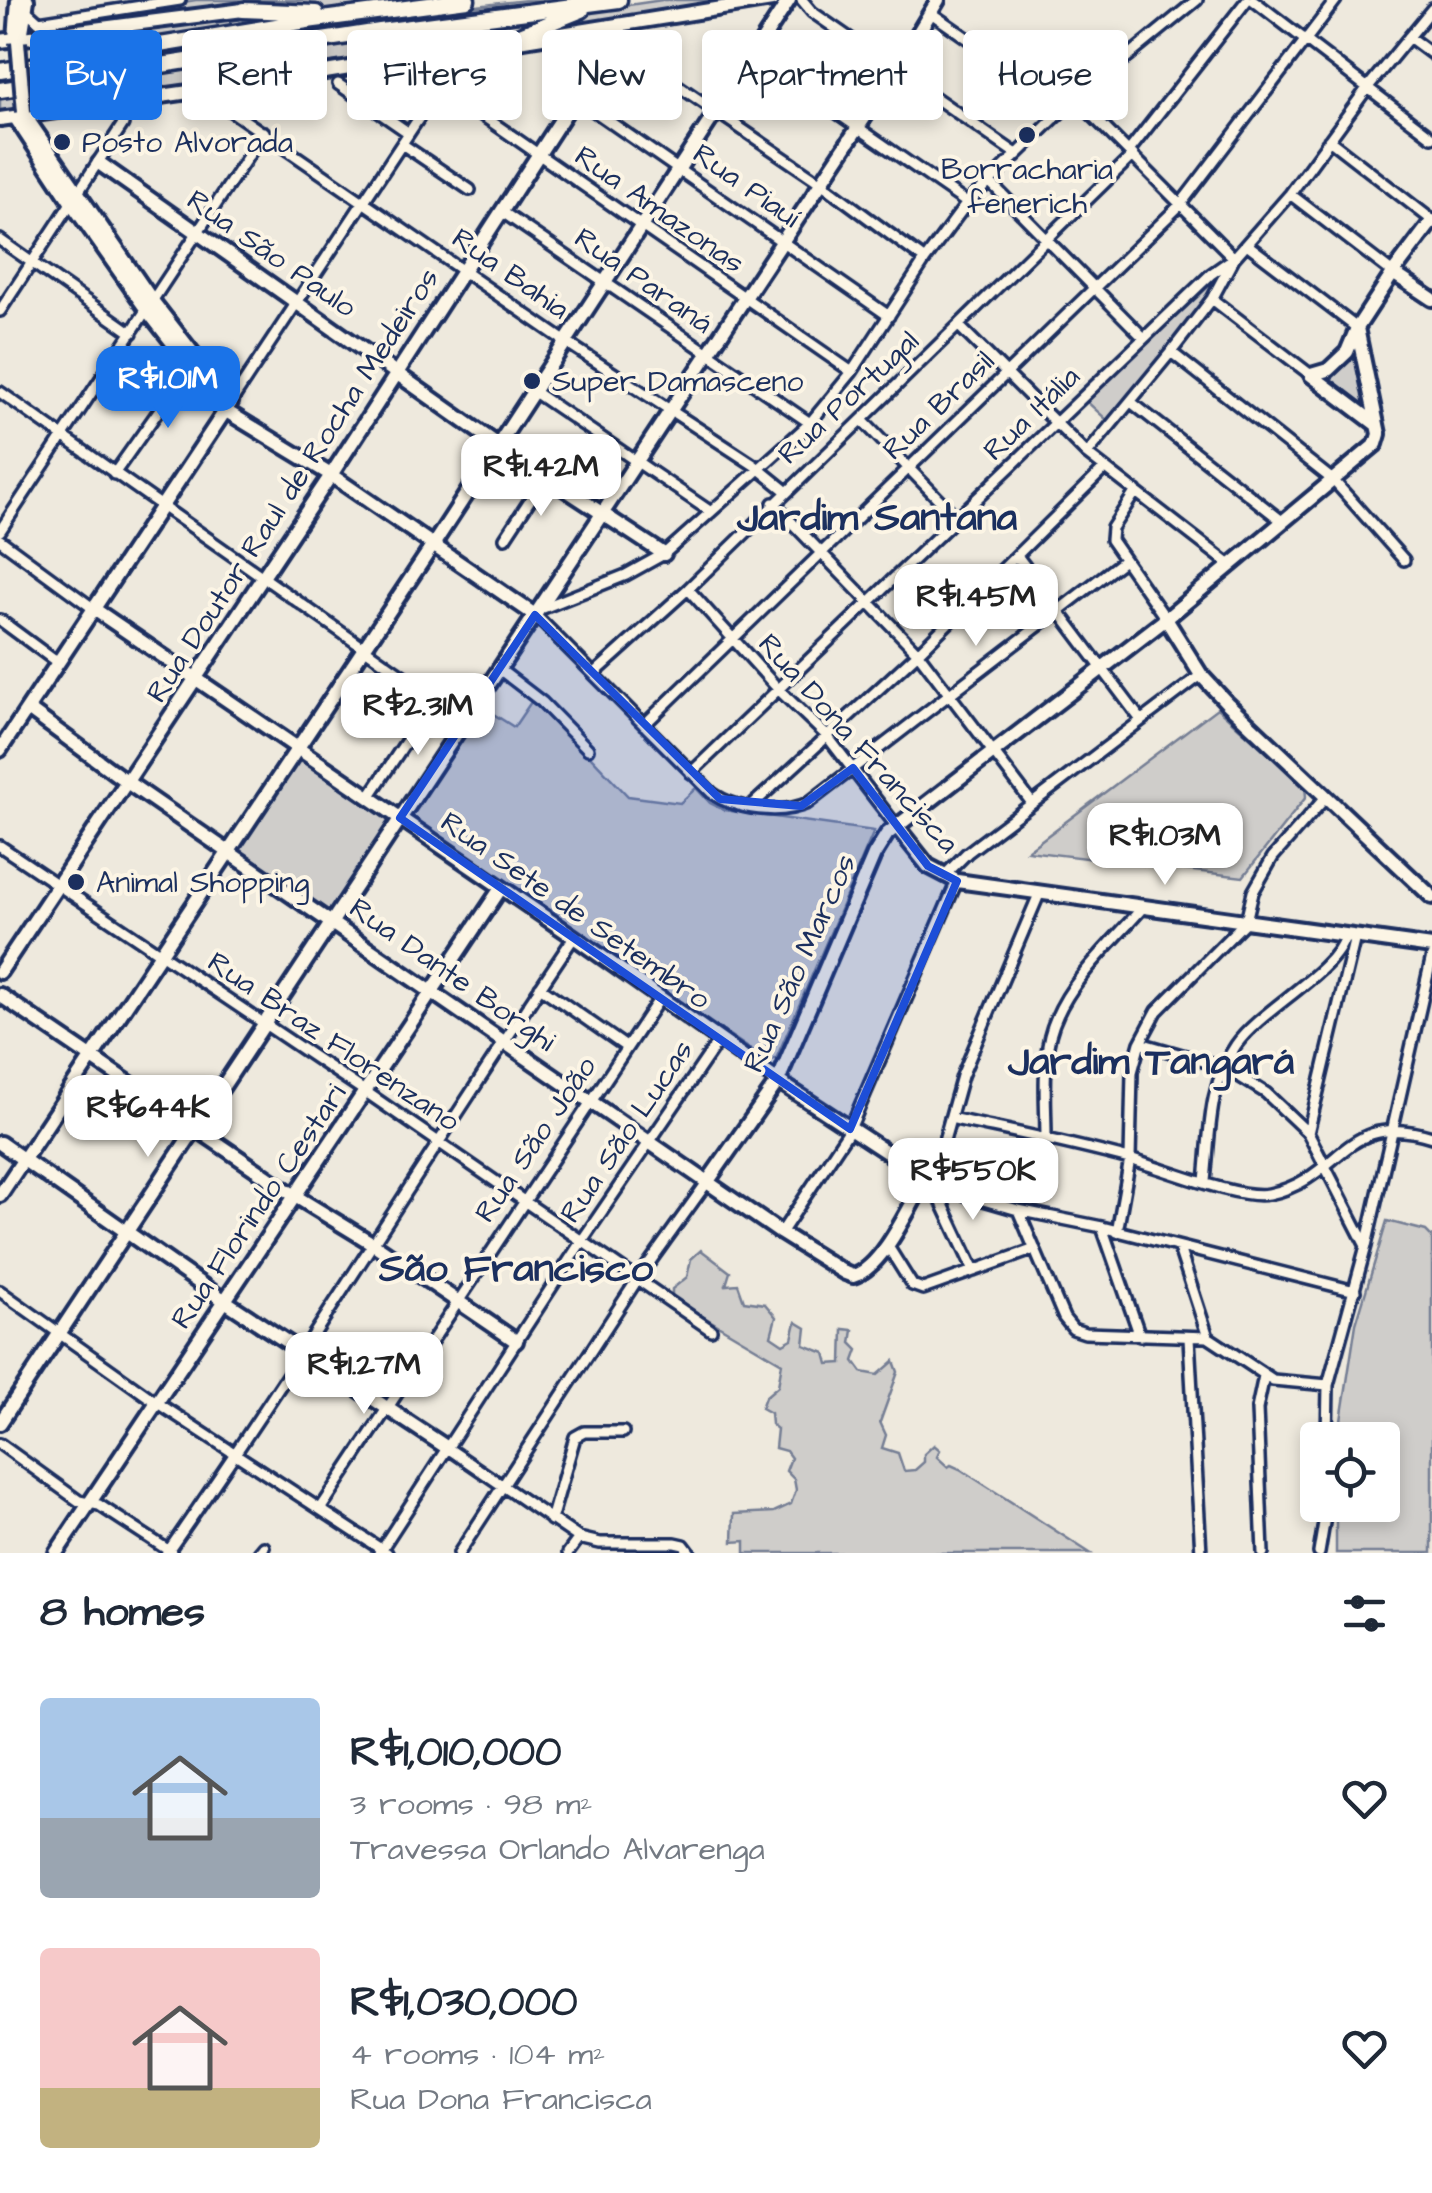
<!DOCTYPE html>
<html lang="en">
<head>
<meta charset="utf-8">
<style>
	:root { --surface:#fff; --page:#f6f6f7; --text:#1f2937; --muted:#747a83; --accent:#1a73e8 }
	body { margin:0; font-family:"Architects Daughter",sans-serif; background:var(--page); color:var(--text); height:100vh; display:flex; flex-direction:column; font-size:38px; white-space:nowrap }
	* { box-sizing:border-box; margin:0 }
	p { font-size:32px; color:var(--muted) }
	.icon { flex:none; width:55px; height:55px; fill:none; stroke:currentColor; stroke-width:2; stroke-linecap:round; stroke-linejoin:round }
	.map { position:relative; height:1553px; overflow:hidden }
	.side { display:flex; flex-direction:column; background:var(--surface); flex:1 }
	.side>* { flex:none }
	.top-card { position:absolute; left:30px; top:30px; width:1372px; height:90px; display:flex; gap:20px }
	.buttons { position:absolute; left:1300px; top:1422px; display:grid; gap:20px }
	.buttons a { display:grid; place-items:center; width:100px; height:100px; border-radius:10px; background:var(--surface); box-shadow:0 5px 15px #0003; font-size:50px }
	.price { position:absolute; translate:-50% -85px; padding:0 22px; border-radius:20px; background:#fff; color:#222; font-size:32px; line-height:65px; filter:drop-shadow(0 2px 5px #0008) }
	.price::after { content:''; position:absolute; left:50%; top:60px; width:30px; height:22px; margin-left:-15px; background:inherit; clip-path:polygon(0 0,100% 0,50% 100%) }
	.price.on { background:var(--accent); color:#fff }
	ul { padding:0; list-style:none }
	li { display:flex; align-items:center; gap:30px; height:250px; padding:0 40px }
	li span { display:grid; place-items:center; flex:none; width:280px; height:200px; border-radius:10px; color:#555 }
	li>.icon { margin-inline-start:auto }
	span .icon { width:120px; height:120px; fill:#fffc; stroke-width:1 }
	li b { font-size:42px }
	h2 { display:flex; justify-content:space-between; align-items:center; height:120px; padding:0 40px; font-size:42px }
	.pill { padding:0 35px; border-radius:10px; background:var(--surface); box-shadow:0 5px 15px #0003; font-size:35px; line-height:90px }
	.pill.on { background:var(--accent); color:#fff }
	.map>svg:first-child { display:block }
	.green { fill:#cfcdca; stroke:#757e94; stroke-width:2.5 }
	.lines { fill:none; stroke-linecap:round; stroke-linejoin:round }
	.street-casing { stroke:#1b2f5e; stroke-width:16 }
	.secondary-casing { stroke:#1b2f5e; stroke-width:20 }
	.primary-casing { stroke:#1b2f5e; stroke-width:21 }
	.street { stroke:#fcf5e5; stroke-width:9 }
	.secondary { stroke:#fcf5e5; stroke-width:12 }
	.primary { stroke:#fcf5e5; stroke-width:14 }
	.secondary-bridge-casing { stroke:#1b2f5e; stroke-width:20; stroke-linecap:butt }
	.secondary-bridge { stroke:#fcf5e5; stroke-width:12 }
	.marked { fill:#1d4ed8; fill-opacity:0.2; stroke:#1d4ed8; stroke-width:8; stroke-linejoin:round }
	.poi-dot { fill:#1b2f5e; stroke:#fcf5e5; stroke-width:4 }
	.labels { text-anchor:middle; stroke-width:8; stroke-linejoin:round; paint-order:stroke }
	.poi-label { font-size:30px; fill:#1b2f5e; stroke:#fcf5e5; text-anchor:start }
	.street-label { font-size:30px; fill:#1b2f5e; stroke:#fcf5e5 }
	.district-label { font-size:40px; font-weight:bold; fill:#1b2f5e; stroke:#fcf5e5 }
</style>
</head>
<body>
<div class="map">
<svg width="1432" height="1553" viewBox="0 0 1432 1553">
	<rect width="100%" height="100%" fill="#eee9dd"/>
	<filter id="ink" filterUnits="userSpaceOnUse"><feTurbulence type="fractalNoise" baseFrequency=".01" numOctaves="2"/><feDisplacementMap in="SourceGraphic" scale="20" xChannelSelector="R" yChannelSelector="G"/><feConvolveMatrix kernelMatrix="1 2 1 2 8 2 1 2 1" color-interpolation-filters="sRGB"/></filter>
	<g filter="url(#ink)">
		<path class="green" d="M196 0H432L344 12 238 6 31 33V27Z
			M526 0H586L0 87V77L309 27Z
			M662 0H720L533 32 602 9Z
			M256 16 270 19 32 60 34 44 207 17Z
			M490 24H503L507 31 490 38 0 113V97L350 42Z
			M1219 277 1213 289 1109 422 1085 400Z
			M1352 352 1357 353 1367 412 1326 380Z
			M533 699 538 701 628 796 680 803 696 788 710 803 724 810 874 831 776 1059 766 1060 407 816 482 707 514 727Z
			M1217 708 1305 786 1306 797 1243 877 1027 851Z
			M300 758 389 821 330 912 238 849Z
			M1387 1221 1426 1231 1432 1237V1553H1336V1505H1382V1440H1338L1356 1324Z
			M701 1250 730 1272 726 1285 738 1284 744 1301 765 1304 776 1317 771 1336 783 1344 792 1339 796 1322 806 1328 804 1345 825 1353 828 1364 842 1363 843 1329 853 1330 851 1343 858 1350 854 1361 862 1372 878 1375 894 1361 898 1372 880 1422 886 1435 882 1448 898 1453 904 1471 915 1470 924 1462V1454L934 1445 940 1450 937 1457 948 1467 951 1465 960 1469 1090 1553H745V1541L733 1542 734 1514 774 1512 791 1504 796 1490 794 1479 786 1471 791 1458 786 1451 775 1448 777 1429 771 1424 770 1413 761 1408 765 1397 778 1386 782 1363 672 1298V1289L687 1277 691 1259Z"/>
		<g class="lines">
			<defs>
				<path id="street" d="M802 0 812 12 1015 153
					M1253 0 1432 137
					M27 11 39 22 180 0
					M931 13 1066 107
					M1409 37 1432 54
					M611 40 821 183 925 260
					M755 56 967 203
					M338 84 409 133
					M440 86 852 372
					M217 88 222 101 231 111 566 342 754 465 786 491
					M574 97 889 316
					M1076 99 1234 258
					M1329 140 1432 220
					M402 144 470 190
					M1129 151 1247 0
					M989 181 1144 338
					M1290 194 1393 273
					M501 211 810 423
					M0 240 132 333
					M1248 245 1357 328
					M1212 299 1311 375
					M0 311 123 124
					M959 326 1087 454 1229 564
					M1171 352 1334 481 1404 560
					M533 391 711 512
					M0 392 466 720
					M231 402 450 71
					M1131 402 1282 521
					M862 420 958 519
					M1087 454 1171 352 1212 299 1234 258 1290 194 1368 87 1432 9
					M114 474 193 362
					M1136 491 1112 528 1111 540 1166 619
					M773 503 918 653 1032 803
					M0 531 264 132
					M505 538 545 477
					M0 540 94 609
					M1018 557 1141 720
					M688 589 779 690 827 736 897 827
					M538 610 626 575 664 554 810 423 852 372 925 260 967 203 1066 107 1197 0
					M535 615 712 793C735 810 782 815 808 803L1123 561
					M0 620 58 663
					M499 669 542 702 588 749
					M595 673 688 589 1133 155
					M644 725 1180 205 1336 0
					M691 773 1211 274 1234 258
					M369 797 435 698
					M750 807 918 653 1105 468
					M0 846 366 1092 711 1330
					M944 876 967 853 1201 675
					M540 987 626 1047
					M1140 1043 1224 1067 1266 1093 1308 1133 1366 1246
					M950 1118C1009 1131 1070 1143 1129 1159 1162 1168 1239 1200 1269 1194 1344 1178 1343 1109 1432 1137
					M1308 1133 1355 937
					M1046 1139C1046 1108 1043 1076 1048 1046 1056 991 1110 946 1144 906
					M928 1185a7 7 0 1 1 14 0a7 7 0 1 1-14 0Z
					M926 1178 938 1162 962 1076 1040 892
					M1205 1181C1210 1135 1208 1085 1236 1045 1261 1009 1336 972 1345 936
					M942 1188 1018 1210 1102 1227 1355 1291
					M937 1192 974 1271
					M1018 1210 1064 1318 1073 1329 1085 1333 1208 1337
					M1102 1227 1140 1336
					M1117 1232 1130 1159 1132 1072 1140 1043 1157 1011 1246 921 1253 892 1273 857 1326 797
					M781 1233 850 1129 957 881
					M887 1245 912 1285 923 1289 1035 1249
					M1179 1248 1208 1337 1273 1380 1328 1385
					M0 1291 156 1402 387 1553
					M1189 1338 1201 1553
					M1327 1440 1328 1385 1366 1246 1432 956
					M0 1444 79 1501 99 1505 171 1552
					M446 1447 579 1538 600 1543H675L684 1545 690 1553
					M321 1508 660 998
					M551 1520 575 1437 584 1432H623
					M167 1553C308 1351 436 1141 574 937
					M259 1553 264 1547
					M379 1553 581 1242 719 1040
					M459 1553 637 1280 708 1181
					M568 1553 579 1538
					M1263 1553 1257 1409 1264 1376
					M1319 1553 1327 1505"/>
				<path id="secondary" d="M15 39 18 0
					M0 41 243 10
					M17 41 21 38 27 0
					M15 117 73 205 147 310 226 411 331 475 535 615
					M0 119 294 77 772 0
					M99 163 498 445 664 554
					M1393 273 1432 299
					M1311 375 1328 370 1347 352 1357 328 1393 273 1432 221
					M1311 375 1377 425
					M94 609 574 937 778 1081 929 1180
					M1166 619 1201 675 1227 703 1432 897
					M28 709 127 782 781 1233 845 1273 853 1276C883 1268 910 1205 926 1178
					M0 750 231 402 153 302 25 116
					M897 827 928 866 957 881 1432 947
					M0 972 331 475 623 24
					M0 995 295 1196 375 1245 516 1341
					M0 1143 225 1301 446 1447
					M708 1181 778 1081 874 855 887 834 1166 619 1376 444 1379 434 1357 328
					M0 1195 433 545 789 0
					M0 1423 896 70 938 0
					M56 1553 501 888"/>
				<path id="primary" d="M243 10 316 13
					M495 45 582 10
					M0 71 307 21 467 0
					M0 90 380 31 619 0"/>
			</defs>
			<use href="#street" class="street-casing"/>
			<use href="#secondary" class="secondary-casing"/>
			<use href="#primary" class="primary-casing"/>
			<use href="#street" class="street"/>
			<use href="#secondary" class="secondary"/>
			<use href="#primary" class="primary"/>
			<defs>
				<path id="secondary-bridge" d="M18 42 24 112"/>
			</defs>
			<use href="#secondary-bridge" class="secondary-bridge-casing"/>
			<use href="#secondary-bridge" class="secondary-bridge"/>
		</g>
	</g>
	<path class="marked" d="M535 615 720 799 801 806 853 768 928 866 957 881 850 1129 400 818Z"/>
	<g class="poi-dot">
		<circle cx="1027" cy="135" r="10"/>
		<circle cx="62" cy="142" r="10"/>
		<circle cx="532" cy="381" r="10"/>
		<circle cx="76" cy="882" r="10"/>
	</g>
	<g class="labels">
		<g class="poi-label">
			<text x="82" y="152">Posto Alvorada</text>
			<text x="1027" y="179" text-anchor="middle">Borracharia<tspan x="1027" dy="34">fenerich</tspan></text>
			<text x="552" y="391">Super Damasceno</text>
			<text x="96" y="892">Animal Shopping</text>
		</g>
		<g class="street-label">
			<text transform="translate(747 185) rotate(35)" y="10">Rua Piauí</text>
			<text transform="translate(660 209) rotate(35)" y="10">Rua Amazonas</text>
			<text transform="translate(272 253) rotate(35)" y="10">Rua São Paulo</text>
			<text transform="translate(511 273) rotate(35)" y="10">Rua Bahia</text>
			<text transform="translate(644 280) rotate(35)" y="10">Rua Paraná</text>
			<text transform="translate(848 397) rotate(-43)" y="10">Rua Portugal</text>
			<text transform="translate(938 405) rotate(-44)" y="10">Rua Brasil</text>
			<text transform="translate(1031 413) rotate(-44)" y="10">Rua Itália</text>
			<text transform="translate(292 485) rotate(-57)" y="10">Rua Doutor Raul de Rocha Medeiros</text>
			<text transform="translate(859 743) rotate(48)" y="10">Rua Dona Francisca</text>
			<text transform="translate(576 910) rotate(35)" y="10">Rua Sete de Setembro</text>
			<text transform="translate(799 963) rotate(-66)" y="10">Rua São Marcos</text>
			<text transform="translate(453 974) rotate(35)" y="10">Rua Dante Borghi</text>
			<text transform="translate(334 1041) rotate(34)" y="10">Rua Braz Florenzano</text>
			<text transform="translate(626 1131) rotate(-56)" y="10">Rua São Lucas</text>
			<text transform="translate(535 1139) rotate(-56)" y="10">Rua São João</text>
			<text transform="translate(258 1206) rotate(-56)" y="10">Rua Florindo Cestari</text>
		</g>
		<g class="district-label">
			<text x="877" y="530">Jardim Santana</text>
			<text x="1151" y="1074">Jardim Tangará</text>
			<text x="516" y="1281">São Francisco</text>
		</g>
	</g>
</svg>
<div class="buttons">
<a><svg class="icon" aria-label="locate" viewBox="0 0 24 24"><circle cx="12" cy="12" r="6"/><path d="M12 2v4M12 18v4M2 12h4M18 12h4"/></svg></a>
</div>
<b class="price on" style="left:168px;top:431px">R$1.01M</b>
<b class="price" style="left:541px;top:519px">R$1.42M</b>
<b class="price" style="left:976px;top:649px">R$1.45M</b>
<b class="price" style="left:418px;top:758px">R$2.31M</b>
<b class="price" style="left:1165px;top:888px">R$1.03M</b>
<b class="price" style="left:148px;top:1160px">R$644K</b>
<b class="price" style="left:973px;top:1223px">R$550K</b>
<b class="price" style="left:364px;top:1417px">R$1.27M</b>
<div class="top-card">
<a class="pill on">Buy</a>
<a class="pill">Rent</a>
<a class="pill">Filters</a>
<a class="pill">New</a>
<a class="pill">Apartment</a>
<a class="pill">House</a>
</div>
</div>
<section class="side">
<h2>8 homes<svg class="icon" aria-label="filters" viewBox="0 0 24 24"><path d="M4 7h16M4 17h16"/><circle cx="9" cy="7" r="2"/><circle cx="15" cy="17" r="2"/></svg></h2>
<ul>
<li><span style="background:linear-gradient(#a9c7e8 60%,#9aa5b1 0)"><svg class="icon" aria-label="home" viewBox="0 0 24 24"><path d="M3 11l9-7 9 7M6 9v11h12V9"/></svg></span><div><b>R$1,010,000</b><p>3 rooms · 98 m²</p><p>Travessa Orlando Alvarenga</p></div><svg class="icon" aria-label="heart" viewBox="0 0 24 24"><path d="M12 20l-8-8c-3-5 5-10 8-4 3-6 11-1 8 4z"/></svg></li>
<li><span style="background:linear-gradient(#f6c9c9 70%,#c2b280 0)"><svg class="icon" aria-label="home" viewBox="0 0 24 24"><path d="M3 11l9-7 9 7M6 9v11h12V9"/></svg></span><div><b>R$1,030,000</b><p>4 rooms · 104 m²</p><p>Rua Dona Francisca</p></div><svg class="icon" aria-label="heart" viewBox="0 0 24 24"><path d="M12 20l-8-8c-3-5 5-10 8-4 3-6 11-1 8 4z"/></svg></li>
</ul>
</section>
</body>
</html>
